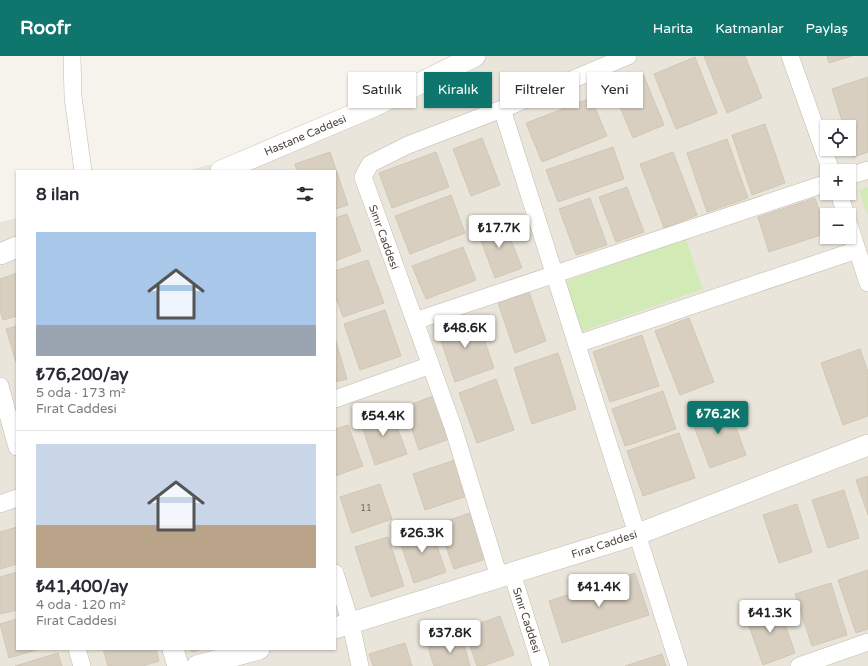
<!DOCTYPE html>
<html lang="tr">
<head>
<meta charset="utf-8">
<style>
	:root { --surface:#fff; --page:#f2f2f3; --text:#2b2b33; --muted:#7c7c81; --line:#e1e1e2; --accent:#0f766e }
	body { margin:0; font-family:"Varela Round",sans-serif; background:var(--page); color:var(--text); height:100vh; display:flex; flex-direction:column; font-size:15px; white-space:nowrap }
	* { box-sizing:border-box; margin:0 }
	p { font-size:13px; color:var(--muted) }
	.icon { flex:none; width:22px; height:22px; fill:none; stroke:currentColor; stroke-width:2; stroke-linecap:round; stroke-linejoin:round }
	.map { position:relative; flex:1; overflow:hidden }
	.details { position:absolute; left:16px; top:114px; width:320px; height:480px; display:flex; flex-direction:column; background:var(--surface); border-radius:0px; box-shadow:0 1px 3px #0004 }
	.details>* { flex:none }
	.guide { position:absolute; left:348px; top:16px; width:380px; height:36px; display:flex; gap:8px }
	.fabs { position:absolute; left:820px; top:64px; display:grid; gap:8px }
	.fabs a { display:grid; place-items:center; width:36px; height:36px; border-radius:0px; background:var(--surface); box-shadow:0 1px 3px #0004; font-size:20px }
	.price { position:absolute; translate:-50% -34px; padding:0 9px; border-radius:4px; background:#fff; color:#222; font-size:13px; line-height:26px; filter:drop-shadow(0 1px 2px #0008) }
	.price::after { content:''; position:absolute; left:50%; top:24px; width:12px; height:9px; margin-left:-6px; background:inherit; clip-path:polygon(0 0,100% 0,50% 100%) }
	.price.on { background:var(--accent); color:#fff }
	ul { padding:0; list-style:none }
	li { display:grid; align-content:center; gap:8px; height:212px; padding:0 20px }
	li+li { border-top:1px solid var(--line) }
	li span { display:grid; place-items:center; height:124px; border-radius:0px; color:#555 }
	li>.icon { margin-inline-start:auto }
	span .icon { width:72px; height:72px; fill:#fffc; stroke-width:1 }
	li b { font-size:17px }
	h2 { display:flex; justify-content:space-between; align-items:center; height:48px; padding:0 20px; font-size:17px }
	.pill { padding:0 14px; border-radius:0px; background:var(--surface); box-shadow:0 1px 3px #0004; font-size:14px; line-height:36px }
	.pill.on { background:var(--accent); color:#fff }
	header { display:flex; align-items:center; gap:24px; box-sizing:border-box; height:56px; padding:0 20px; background:var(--accent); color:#fff }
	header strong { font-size:19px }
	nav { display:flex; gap:22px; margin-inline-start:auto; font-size:14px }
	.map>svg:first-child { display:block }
	.residential { fill:#eae5da; fill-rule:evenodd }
	.green { fill:#d2eab5 }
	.building { fill:#d8cfc1; stroke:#d3c7b4 }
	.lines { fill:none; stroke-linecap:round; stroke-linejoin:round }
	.minor-casing { stroke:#c2bbae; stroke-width:18 }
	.tertiary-casing { stroke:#c2bbae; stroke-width:22 }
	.minor { stroke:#fff; stroke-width:17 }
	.tertiary { stroke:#fff; stroke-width:21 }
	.labels { text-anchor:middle; stroke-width:4; stroke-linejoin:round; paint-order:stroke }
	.number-label { font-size:9px; fill:#6e675b }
	.street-label { font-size:11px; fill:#4b4439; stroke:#fff }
</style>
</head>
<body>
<header>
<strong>Roofr</strong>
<nav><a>Harita</a><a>Katmanlar</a><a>Paylaş</a></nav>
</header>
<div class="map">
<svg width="868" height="610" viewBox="0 0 868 610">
	<rect width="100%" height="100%" fill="#f6f3ec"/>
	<path class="residential" d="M485 0H868V610H0V166L17 162V593H335V115H186L357 68ZM827 71H849V93H827ZM827 115H849V137H827ZM827 159H849V181H827Z"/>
	<path class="green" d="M868 131V160L859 134Z
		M686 183 703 233 580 276 563 226Z"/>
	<path class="building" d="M704 0H745L762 42 727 57Z
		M827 0H852L829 7Z
		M695 1 717 57 676 73 654 18Z
		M643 18 664 69 633 82 612 32Z
		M868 21V96L853 101 849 88V71H844L832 33Z
		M591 42 607 80 542 106 526 67Z
		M765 68 785 127 752 139 732 79Z
		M482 82 500 129 471 140 453 93Z
		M727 83 748 142 707 156 687 97Z
		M613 91 624 123 558 146 546 114Z
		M330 96 348 149 335 153V115H297L295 108Z
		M436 96 449 131 392 152 379 117Z
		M673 96 697 159 664 172 640 108Z
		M627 131 644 176 616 186 599 141Z
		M451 139 465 177 410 198 395 160Z
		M590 142 607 189 576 199 559 153Z
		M815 142 827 177 769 196 758 161Z
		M347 158 361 195 335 205V162Z
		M503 164 522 212 495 222 477 174Z
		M463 191 476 224 426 243 412 210Z
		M368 204 384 247 343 261 335 239V215Z
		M17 217V260L3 264 0 255V223Z
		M529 236 546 285 515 297 498 247Z
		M385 254 401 300 360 314 344 268Z
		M476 260 494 312 455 326 437 273Z
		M689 262 714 326 680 339 655 275Z
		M17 270V309L6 273Z
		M642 279 659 330 610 346 593 296Z
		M335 282 347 323 335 326Z
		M860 293 868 316V360L843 369 821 307Z
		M558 297 576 353 532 368 514 312Z
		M496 323 514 374 477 387 459 337Z
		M663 335 676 373 625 390 612 353Z
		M433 340 449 383 419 394 404 351Z
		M727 347 746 399 710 412 690 360Z
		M391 354 407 398 375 409 360 364Z
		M348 369 363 410 335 420V373Z
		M679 377 695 422 643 440 627 395Z
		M455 404 467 440 425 454 413 418Z
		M868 420V459L856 424Z
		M380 428 392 463 352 477 340 441Z
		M844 434 859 482 828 492 812 444Z
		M797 448 812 496 779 507 763 459Z
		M470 457 486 503 454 513 438 468Z
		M430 470 446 516 414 527 398 480Z
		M17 471V508L0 513V476Z
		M388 481 404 530 371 541 355 491Z
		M868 514V573L856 577 838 524Z
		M17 516V554L0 558V521Z
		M635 517 649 559 562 587 549 545Z
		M831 527 847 579 812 590 795 538Z
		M778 548 795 597 763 609 745 559Z
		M500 560 514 599 483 610H477L464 573Z
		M17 563V593H40L9 602 0 568Z
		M462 581 470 610H434L428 591Z
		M405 587 412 610H373L369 598Z
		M103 593H156L159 605 143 610H108Z
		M191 593H202L192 596Z
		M58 597 62 610H15Z
		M662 598 666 610H625Z"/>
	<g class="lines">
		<defs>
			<path id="minor" d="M72 0 73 41 83 115
				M790 0 831 115
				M502 53 679 610
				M849 120 868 114
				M839 137 846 159
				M849 169 868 227
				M415 265 827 127
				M577 288 857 194
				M0 330 17 391
				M335 343 431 309
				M0 448 17 442
				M335 517 351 568 360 610
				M512 517 541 610
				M499 521 453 371 363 121 370 108 408 89 510 50 628 0
				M77 593 82 610
				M799 610 868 586"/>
			<path id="tertiary" d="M221 115 374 50 475 0
				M0 198 17 191
				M335 572 638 478 868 389
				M173 593 178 610
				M197 610 259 593"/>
		</defs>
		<use href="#minor" class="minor-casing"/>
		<use href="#tertiary" class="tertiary-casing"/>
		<use href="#minor" class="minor"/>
		<use href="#tertiary" class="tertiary"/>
	</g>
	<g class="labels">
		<g class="number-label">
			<text x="366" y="455">11</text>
		</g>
		<g class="street-label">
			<text transform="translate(305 79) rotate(-23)" y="4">Hastane Caddesi</text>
			<text transform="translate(384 181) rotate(70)" y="4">Sınır Caddesi</text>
			<text transform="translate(604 488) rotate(-18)" y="4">Fırat Caddesi</text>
			<text transform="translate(527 564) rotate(72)" y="4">Sınır Caddesi</text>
		</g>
	</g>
</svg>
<div class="fabs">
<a><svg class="icon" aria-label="locate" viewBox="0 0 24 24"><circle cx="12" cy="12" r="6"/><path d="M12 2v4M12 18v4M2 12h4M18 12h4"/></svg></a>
<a>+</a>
<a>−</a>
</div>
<b class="price" style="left:499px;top:193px">₺17.7K</b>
<b class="price" style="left:465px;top:293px">₺48.6K</b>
<b class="price on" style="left:718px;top:379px">₺76.2K</b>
<b class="price" style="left:383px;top:381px">₺54.4K</b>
<b class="price" style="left:422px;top:498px">₺26.3K</b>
<b class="price" style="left:599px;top:552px">₺41.4K</b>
<b class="price" style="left:770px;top:578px">₺41.3K</b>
<b class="price" style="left:450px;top:598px">₺37.8K</b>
<div class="guide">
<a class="pill">Satılık</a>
<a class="pill on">Kiralık</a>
<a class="pill">Filtreler</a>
<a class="pill">Yeni</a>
</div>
<section class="details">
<h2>8 ilan<svg class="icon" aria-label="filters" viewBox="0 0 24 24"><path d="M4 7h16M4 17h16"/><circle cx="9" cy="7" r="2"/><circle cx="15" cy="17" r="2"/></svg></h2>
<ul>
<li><span style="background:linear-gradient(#a9c7e8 75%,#9aa5b1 0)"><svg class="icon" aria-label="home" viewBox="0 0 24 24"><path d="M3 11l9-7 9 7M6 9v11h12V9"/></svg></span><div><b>₺76,200/ay</b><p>5 oda · 173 m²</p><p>Fırat Caddesi</p></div></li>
<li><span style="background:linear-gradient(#c9d6e8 65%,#b9a48a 0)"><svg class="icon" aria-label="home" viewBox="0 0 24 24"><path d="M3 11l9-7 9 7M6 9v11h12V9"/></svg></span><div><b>₺41,400/ay</b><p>4 oda · 120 m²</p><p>Fırat Caddesi</p></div></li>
</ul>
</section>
</div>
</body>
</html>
